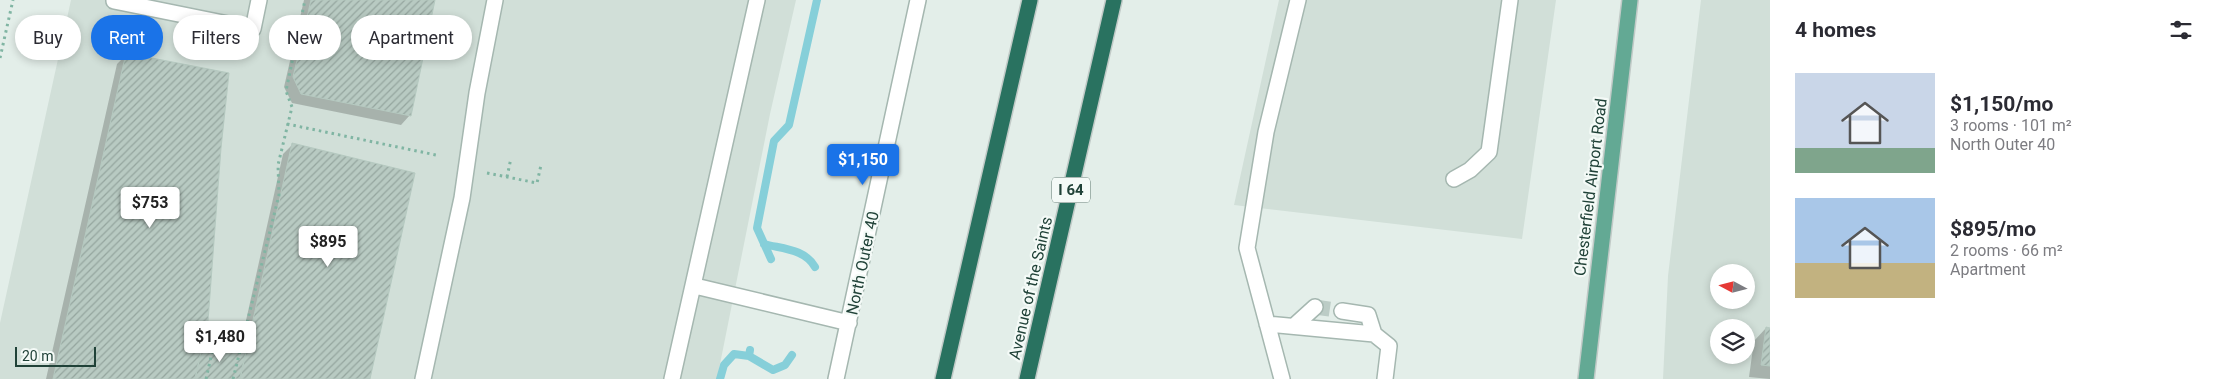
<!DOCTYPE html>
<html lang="en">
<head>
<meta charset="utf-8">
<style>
	:root { --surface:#fff; --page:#f7f7f7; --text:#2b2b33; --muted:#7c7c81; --accent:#1a73e8 }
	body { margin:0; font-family:Roboto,sans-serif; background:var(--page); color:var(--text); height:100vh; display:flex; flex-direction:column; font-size:19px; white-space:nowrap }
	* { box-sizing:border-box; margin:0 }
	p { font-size:16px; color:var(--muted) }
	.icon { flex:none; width:28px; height:28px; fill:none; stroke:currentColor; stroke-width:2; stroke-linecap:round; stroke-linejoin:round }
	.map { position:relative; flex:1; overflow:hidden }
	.panel { display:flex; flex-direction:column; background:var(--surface); width:450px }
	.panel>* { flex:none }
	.top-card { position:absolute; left:15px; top:15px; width:475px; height:45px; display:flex; gap:10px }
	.needle { width:32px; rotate:277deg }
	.controls { position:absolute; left:1710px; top:264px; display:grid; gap:10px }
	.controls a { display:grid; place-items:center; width:45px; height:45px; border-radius:50%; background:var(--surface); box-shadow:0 2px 8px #0003; font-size:25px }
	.scale { position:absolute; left:15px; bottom:12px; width:81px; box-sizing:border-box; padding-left:5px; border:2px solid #204238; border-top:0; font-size:14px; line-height:18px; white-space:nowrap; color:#204238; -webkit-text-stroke:4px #f4faf7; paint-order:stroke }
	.price { position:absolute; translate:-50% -42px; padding:0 11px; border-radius:5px; background:#fff; color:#222; font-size:16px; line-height:32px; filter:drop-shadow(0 1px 2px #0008) }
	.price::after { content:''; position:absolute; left:50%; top:30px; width:15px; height:11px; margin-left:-8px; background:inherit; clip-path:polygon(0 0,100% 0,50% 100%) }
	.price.selected { background:var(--accent); color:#fff }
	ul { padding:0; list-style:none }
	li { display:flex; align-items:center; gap:15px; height:125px; padding:0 25px }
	li span { display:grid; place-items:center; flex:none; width:140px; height:100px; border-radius:0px; color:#555 }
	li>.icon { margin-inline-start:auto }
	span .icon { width:60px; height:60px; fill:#fffc; stroke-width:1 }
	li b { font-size:21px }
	h2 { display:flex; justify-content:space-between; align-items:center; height:60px; padding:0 25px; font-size:21px }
	.tag { padding:0 18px; border-radius:22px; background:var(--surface); box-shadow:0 2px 8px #0003; font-size:18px; line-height:45px }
	.tag.selected { background:var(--accent); color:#fff }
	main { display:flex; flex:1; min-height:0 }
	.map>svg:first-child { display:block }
	.built { fill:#d1dfd8; fill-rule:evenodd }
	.shadow { fill:#0003 }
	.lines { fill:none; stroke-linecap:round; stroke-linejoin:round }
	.stream { stroke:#86cfd9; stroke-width:8 }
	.building { fill:url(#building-hatch); stroke:#b5c9c0 }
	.minor-tunnel { stroke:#bcccc6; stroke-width:15; stroke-dasharray:15 8; stroke-linecap:butt }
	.minor-casing { stroke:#a5b7b0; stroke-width:18 }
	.major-casing { stroke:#c1cac7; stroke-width:18 }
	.highway-casing { stroke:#c1cac7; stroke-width:18 }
	.path { stroke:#80b5a3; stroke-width:3; stroke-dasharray:2.5 4; stroke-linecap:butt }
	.minor { stroke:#fff; stroke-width:15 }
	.major { stroke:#63a994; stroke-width:15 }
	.highway { stroke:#297260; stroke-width:15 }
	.labels { text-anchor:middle; stroke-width:4.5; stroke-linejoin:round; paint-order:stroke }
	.shield { fill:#f4faf7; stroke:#607971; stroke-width:1 }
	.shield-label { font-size:15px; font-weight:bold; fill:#204238 }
	.street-label { font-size:16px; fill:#204238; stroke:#f4faf7 }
</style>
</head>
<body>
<main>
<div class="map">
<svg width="1770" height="379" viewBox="0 0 1770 379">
	<defs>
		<pattern id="building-hatch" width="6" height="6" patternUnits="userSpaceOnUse" patternTransform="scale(1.25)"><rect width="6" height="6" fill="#b8cac2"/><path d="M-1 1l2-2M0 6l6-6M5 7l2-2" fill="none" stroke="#95a69f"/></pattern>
	</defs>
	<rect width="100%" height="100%" fill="#e3eee9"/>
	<path class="built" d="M71 0H796L770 114 717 379H0V323Z
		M1279 0H1556L1522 239 1234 205Z
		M1701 0H1770V379H1663L1668 276ZM1719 272H1746V300H1719ZM1719 328H1746V355H1719Z"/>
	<path class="shadow" d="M304 0H433L410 115 401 125 292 103 284 87Z
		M126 55 202 344 239 352 283 154 293 144 369 379H46L117 64Z
		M1766 328 1770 329V379L1749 377 1754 341Z"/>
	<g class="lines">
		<path class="stream" d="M764 244C783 249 805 249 815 267
			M771 259 757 228 774 141 789 125 817 0
			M749 356 773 370 785 365 792 355
			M720 379 724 365 734 354 749 356 750 350"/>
	</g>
	<path class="building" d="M311 0H435L411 116 301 94 293 77Z
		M126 53 229 73 221 148 208 321 195 379H53Z
		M292 143 415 173 370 379H240Z
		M1766 327 1770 328V366L1761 365Z
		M203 343 246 352 240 379H195Z"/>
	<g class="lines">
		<path class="minor-tunnel" d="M1315 307 1342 311"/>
		<defs>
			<path id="minor" d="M114 1 253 29 259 0
				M1454 179 1470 170 1489 152 1510 0
				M695 286 849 323
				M1342 311 1368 315 1374 334
				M1267 324 1374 334 1389 346 1385 379
				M1294 326 1315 307
				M423 379 462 198 477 93 495 0
				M672 379 757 0
				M836 379 918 0
				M1282 379 1247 248 1266 132 1298 0"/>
			<path id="major" d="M1586 379 1630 0"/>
			<path id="highway" d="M943 379 1030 0
				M1027 379 1114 0"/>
		</defs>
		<use href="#minor" class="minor-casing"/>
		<use href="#major" class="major-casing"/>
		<use href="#highway" class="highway-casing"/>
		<path class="path" d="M0 58 13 0
			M287 124 436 155
			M487 173 537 183 541 165
			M507 177 511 158
			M206 379 216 335
			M233 379 279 195 278 165 292 107 286 91 305 0"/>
		<use href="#minor" class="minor"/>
		<use href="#major" class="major"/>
		<use href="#highway" class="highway"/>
	</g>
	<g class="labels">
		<rect class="shield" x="1052" y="177.5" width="38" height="25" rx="4"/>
		<g class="shield-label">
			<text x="1071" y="195">I 64</text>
		</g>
		<g class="street-label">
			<text transform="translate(1590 187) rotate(-83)" y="6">Chesterfield Airport Road</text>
			<text transform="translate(862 263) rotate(-78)" y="6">North Outer 40</text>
			<text transform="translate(1030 288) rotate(-77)" y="6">Avenue of the Saints</text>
		</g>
	</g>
</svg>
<div class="controls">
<a><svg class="needle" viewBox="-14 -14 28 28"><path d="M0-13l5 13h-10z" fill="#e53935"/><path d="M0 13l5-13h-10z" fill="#7c7c81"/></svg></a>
<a><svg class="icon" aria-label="layers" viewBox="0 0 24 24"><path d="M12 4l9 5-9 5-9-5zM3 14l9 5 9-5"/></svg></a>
</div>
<div class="scale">20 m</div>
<b class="price selected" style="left:863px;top:186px">$1,150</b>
<b class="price" style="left:150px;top:229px">$753</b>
<b class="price" style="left:328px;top:268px">$895</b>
<b class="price" style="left:220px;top:363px">$1,480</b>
<div class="top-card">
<a class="tag">Buy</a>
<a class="tag selected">Rent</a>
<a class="tag">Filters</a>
<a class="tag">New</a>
<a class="tag">Apartment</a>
</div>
</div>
<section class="panel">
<h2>4 homes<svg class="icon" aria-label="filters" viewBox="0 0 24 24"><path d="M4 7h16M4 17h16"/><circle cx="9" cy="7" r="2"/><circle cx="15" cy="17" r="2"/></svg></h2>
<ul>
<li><span style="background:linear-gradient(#c9d6e8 75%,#7fa58c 0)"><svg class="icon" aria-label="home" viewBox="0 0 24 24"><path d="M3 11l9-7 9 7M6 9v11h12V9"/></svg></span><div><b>$1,150/mo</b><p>3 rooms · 101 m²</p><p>North Outer 40</p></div></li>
<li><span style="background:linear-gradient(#a9c7e8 65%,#c2b280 0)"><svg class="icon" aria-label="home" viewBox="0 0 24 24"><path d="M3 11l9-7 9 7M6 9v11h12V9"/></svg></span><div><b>$895/mo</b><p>2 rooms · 66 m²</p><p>Apartment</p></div></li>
</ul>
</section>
</main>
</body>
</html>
